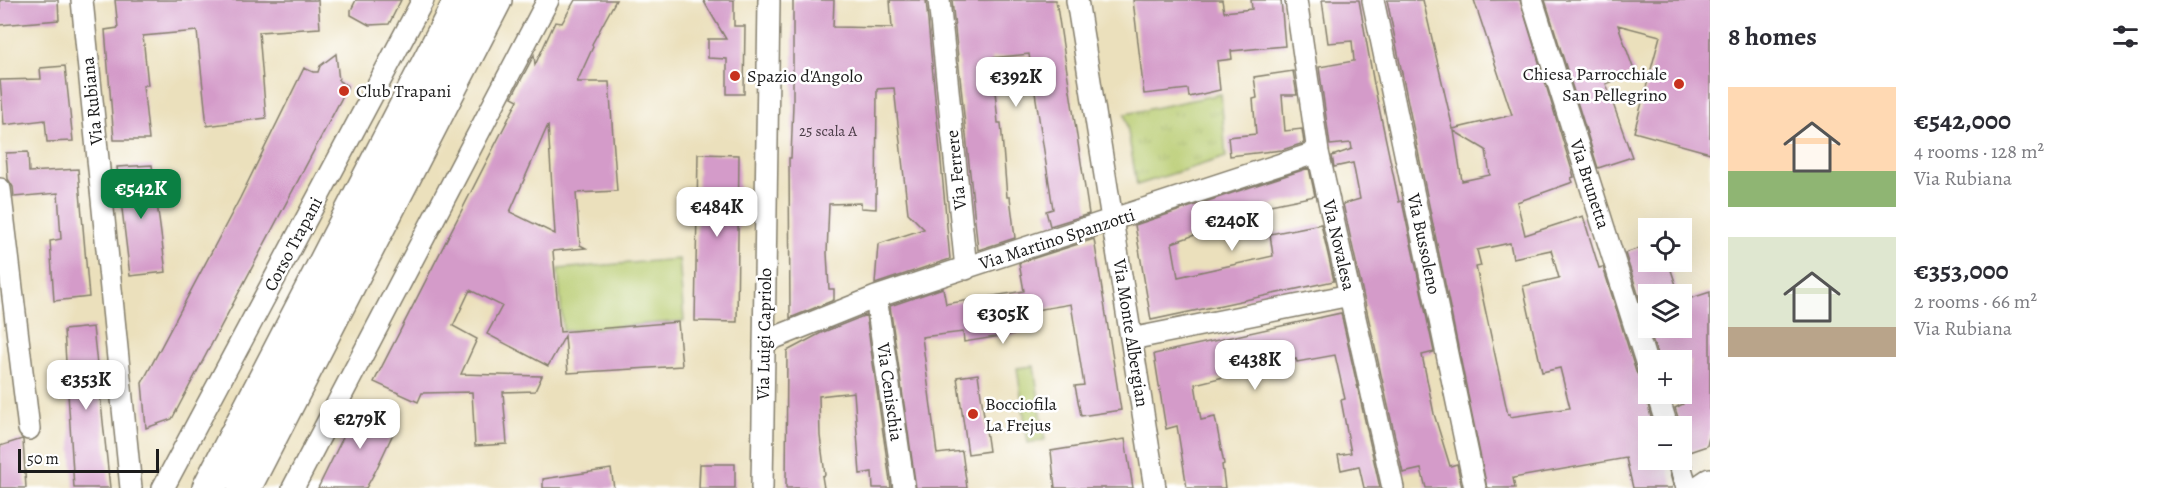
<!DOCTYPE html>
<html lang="en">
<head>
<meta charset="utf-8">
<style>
	:root { --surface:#fff; --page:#f7f7f7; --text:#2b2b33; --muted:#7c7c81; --accent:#0b8043 }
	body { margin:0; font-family:Alegreya,serif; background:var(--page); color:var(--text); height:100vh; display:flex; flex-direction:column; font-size:22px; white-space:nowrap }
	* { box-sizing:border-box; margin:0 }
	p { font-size:20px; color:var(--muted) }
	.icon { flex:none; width:33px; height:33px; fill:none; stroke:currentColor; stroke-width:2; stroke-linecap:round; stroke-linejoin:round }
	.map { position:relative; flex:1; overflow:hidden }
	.panel { display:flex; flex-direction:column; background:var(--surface); width:450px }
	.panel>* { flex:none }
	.tools { position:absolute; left:1638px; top:218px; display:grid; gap:12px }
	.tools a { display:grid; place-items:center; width:54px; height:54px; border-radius:0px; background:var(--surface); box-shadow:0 6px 24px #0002; font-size:30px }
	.scale { position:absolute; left:18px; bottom:15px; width:141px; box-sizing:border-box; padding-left:6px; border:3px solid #1c1c1c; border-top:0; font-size:16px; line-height:21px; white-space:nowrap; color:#1c1c1c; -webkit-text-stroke:4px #fff; paint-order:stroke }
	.price { position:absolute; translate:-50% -51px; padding:0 14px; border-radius:12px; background:#fff; color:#222; font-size:20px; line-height:39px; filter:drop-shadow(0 2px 3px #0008) }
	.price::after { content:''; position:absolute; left:50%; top:36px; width:18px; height:14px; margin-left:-9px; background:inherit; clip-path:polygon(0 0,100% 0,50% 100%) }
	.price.on { background:var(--accent); color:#fff }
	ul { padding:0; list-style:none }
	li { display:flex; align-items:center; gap:18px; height:150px; padding:0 18px }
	li span { display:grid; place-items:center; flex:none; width:168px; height:120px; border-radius:0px; color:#555 }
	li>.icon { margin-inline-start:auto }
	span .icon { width:72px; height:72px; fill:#fffc; stroke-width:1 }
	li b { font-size:26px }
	h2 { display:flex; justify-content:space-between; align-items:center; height:72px; padding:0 18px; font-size:26px }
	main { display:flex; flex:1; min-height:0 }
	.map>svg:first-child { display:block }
	.grass { fill:url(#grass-tufts); stroke:#6a7445; stroke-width:1.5 }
	.pitch { fill:#b7cb6e; stroke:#6a7445; stroke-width:1.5 }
	.building { fill:#d49bc9; fill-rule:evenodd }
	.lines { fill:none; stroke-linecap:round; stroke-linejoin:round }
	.minor-casing { stroke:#847e6c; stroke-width:24 }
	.tertiary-casing { stroke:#847e6c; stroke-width:30 }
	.primary-casing { stroke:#847e6c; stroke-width:36 }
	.minor { stroke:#fff; stroke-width:21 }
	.tertiary { stroke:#fff; stroke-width:27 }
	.primary { stroke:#fff; stroke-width:33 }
	.poi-dot { fill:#c8321e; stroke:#fff; stroke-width:2 }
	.labels { text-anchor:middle; stroke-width:5; stroke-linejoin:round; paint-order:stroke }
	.number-label { font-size:15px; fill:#4a3c47 }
	.poi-label { font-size:18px; fill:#1c1c1c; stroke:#fff; text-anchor:start }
	.street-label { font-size:18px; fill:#1c1c1c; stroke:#fff }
</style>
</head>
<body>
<main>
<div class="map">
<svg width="1710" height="488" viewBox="0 0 1710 488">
	<defs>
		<pattern id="grass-tufts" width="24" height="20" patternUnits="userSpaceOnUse" patternTransform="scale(1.5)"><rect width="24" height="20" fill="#b7cb6e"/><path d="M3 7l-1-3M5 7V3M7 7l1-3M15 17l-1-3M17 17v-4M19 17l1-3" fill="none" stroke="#9dae5f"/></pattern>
	</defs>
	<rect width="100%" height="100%" fill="#fff"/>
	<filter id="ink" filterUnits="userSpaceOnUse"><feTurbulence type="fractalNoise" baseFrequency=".0167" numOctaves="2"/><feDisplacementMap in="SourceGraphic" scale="12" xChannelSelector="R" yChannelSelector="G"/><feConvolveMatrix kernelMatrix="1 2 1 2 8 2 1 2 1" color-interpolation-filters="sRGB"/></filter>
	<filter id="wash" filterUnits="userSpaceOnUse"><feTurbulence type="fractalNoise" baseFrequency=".008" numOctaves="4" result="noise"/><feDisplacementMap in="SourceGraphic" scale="24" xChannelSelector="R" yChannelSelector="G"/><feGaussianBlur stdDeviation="1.35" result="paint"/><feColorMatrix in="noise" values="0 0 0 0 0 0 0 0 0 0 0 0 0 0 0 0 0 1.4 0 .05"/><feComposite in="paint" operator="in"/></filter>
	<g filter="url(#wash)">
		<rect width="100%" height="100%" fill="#ebe0bc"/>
		<path class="grass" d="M1221 94 1226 157 1137 185 1125 114Z"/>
		<path class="pitch" d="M679 259 684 321 563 331 558 269Z
			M1034 366 1045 440 1028 443 1017 368Z"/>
		<g id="blocks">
			<path class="building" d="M0 0H58L59 20 0 25Z
				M115 0H318L320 28 259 32 266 118 207 126 197 31 143 36 148 85H143L149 140H114L105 30 118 28Z
				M356 0H401L389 24 369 25 351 15V10Z
				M575 0H616L592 44 593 47 577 82H609L617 191 576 193 580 245 586 248 553 251 560 332 678 322 682 366 568 373 565 336 548 366 487 334 502 306 470 290 453 326 477 339 461 374 542 376 535 391 503 392 507 444 475 446 472 392 422 393 418 402 374 382 518 100 512 97 534 55 535 65 555 22 562 23ZM548 125 555 234 510 212Z
				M703 0H734V26H745L744 94H727V59L708 58V39H726Z
				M793 0H834L833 27 892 28 890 0H926L950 259 875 284 878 244 924 229 908 213 894 88 877 89 876 209 861 208V203L829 204 827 253 829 289H834V300L790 318 789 158H791L793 104Z
				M952 0H1056L1089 214 1050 226 1046 211 1053 209 1029 54 992 58 998 123H1001L1007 197H1010L1015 238 978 250Z
				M1133 0H1222L1224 12 1252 9 1251 0H1281L1285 46 1231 51 1232 59 1217 61 1220 90 1189 97 1188 89 1144 94Z
				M1322 0H1359L1374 84 1399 202 1402 201 1434 352 1422 355 1434 414 1450 466 1457 464 1462 488H1426L1421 469 1403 473 1343 204 1360 199 1353 163 1334 167 1332 156 1352 149 1351 143 1330 145 1319 67 1354 61 1352 41 1328 43Z
				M1387 0H1423L1453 129 1512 115 1474 0H1520L1574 177 1571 178 1573 182 1517 202 1525 235 1583 216 1599 268 1603 267 1636 372 1640 378 1648 380 1645 391 1652 422 1648 423V459H1666L1673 485 1672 488H1633L1626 458 1513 478 1515 488H1487ZM1454 131 1486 150 1490 175 1462 181ZM1510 243 1513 258 1551 250 1559 278 1523 286 1542 372 1560 368 1570 408 1510 417V414L1508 415 1476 267 1481 266 1477 250Z
				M1545 0H1710V153L1634 132 1660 36 1618 25 1635 73 1606 84 1632 157 1598 168Z
				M336 54 339 81 348 86 172 419 146 428 142 383 240 198 304 68 313 72H318L320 66Z
				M65 66 73 141 47 142 45 120 4 125 0 80 41 79 40 68Z
				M1293 71 1297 95H1282L1285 131 1302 129 1304 143 1282 150 1230 156 1228 137 1256 134 1253 99 1257 98 1254 77Z
				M28 152 29 172 78 169 89 297 54 301 50 241 61 239 58 193 14 197 13 187 8 179 6 153Z
				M698 154 739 155 737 322 695 321Z
				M152 165 166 272 130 276 117 167Z
				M1309 168 1315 196 1265 206 1266 210 1172 243 1178 277 1273 256 1270 234 1321 224 1334 281 1151 320 1135 225Z
				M1094 239 1121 410 1081 416 1075 386 1084 385 1071 304 1018 313 1021 333 964 342 963 332 922 337 937 454 962 451 967 488H916L890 306 943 288 946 304 1024 291 1019 263Z
				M1648 245V261H1668L1679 294H1648V327H1682V301L1710 292V433L1707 446 1689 452 1675 408 1683 404 1691 360 1682 364V360H1659L1625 253Z
				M1341 313 1380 488H1364L1359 466 1341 470 1338 455 1351 453 1341 400 1345 399 1335 355 1297 362 1296 359 1195 384 1201 420 1215 417 1224 464 1222 465 1225 488H1187L1177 426 1166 429 1154 354Z
				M866 315 891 488H873L872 472 860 474 854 392 819 396 820 436 825 475 822 476 824 488H786L787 351 821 333Z
				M93 327 110 488H74L64 330Z
				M978 374 989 451 968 454 957 377Z
				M360 403 398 423 376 470 366 488H318Z
				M22 439 23 440 26 488H0V446Z
				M1125 439 1133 488H1055L1051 451Z
				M700 464H735V488H699Z
				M611 469 614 488H543V479Z"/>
		</g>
	</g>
	<g filter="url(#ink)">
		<use href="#blocks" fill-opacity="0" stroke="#847e6c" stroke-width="1.5"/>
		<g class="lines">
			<defs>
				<path id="minor" d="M82 0 131 488
					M939 0 966 269
					M1077 0 1155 488
					M1296 0 1318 152 1393 488
					M1373 0 1475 488
					M1532 0 1648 368
					M0 189 29 429
					M876 297 904 488
					M1131 339 1350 295
					M764 342 876 297 1318 152
					M1657 393 1667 426
					M1678 459 1687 488
					M163 488 423 0
					M293 488 548 0
					M762 488 769 0"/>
				<path id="tertiary" d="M1701 488 1710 482"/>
				<path id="primary" d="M209 488 461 0
					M244 488 495 0"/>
			</defs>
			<use href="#minor" class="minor-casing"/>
			<use href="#tertiary" class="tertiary-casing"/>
			<use href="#primary" class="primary-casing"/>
			<use href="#minor" class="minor"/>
			<use href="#tertiary" class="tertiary"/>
			<use href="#primary" class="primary"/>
		</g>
	</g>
	<g class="poi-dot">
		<circle cx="735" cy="76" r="6"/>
		<circle cx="1679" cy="84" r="6"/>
		<circle cx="344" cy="91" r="6"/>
		<circle cx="973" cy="414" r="6"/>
	</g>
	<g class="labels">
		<g class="number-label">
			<text x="828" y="136">25 scala A</text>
		</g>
		<g class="poi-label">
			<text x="1667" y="80" text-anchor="end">Chiesa Parrocchiale<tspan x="1667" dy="21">San Pellegrino</tspan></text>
			<text x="747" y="82">Spazio d'Angolo</text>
			<text x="356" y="97">Club Trapani</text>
			<text x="985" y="410">Bocciofila<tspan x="985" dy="21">La Frejus</tspan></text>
		</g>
		<g class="street-label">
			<text transform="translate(92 101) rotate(-96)" y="6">Via Rubiana</text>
			<text transform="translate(956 170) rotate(-96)" y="6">Via Ferrere</text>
			<text transform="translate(1590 184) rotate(72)" y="6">Via Brunetta</text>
			<text transform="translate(1057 239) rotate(-18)" y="6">Via Martino Spanzotti</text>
			<text transform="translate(293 244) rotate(-62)" y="6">Corso Trapani</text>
			<text transform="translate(1424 244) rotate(78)" y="6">Via Bussoleno</text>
			<text transform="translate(1339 245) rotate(77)" y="6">Via Novalesa</text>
			<text transform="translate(1131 333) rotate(81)" y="6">Via Monte Albergian</text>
			<text transform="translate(764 334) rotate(-89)" y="6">Via Luigi Capriolo</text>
			<text transform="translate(890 392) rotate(82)" y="6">Via Cenischia</text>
		</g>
	</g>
</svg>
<div class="tools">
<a><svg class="icon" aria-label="locate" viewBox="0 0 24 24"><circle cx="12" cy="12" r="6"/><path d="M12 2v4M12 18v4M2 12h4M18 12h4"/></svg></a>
<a><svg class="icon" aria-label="layers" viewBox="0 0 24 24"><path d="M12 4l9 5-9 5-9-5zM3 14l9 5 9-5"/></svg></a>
<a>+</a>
<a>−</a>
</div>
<div class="scale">50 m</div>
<b class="price" style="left:1016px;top:108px">€392K</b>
<b class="price on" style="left:141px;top:220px">€542K</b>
<b class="price" style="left:717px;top:238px">€484K</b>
<b class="price" style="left:1232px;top:252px">€240K</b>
<b class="price" style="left:1003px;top:345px">€305K</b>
<b class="price" style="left:1255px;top:391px">€438K</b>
<b class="price" style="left:86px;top:411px">€353K</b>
<b class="price" style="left:360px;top:450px">€279K</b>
</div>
<section class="panel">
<h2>8 homes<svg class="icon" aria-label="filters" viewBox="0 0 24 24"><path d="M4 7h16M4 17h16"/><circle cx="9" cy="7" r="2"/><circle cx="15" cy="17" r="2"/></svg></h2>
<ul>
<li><span style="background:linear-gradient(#ffd9b3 70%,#8fb573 0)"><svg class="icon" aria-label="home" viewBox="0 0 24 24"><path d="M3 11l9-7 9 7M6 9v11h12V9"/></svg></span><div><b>€542,000</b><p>4 rooms · 128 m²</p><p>Via Rubiana</p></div></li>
<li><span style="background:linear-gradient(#dfe7d0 75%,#b9a48a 0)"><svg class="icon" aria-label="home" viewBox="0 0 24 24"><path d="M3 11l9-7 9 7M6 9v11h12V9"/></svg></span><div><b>€353,000</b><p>2 rooms · 66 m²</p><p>Via Rubiana</p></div></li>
</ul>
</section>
</main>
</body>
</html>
